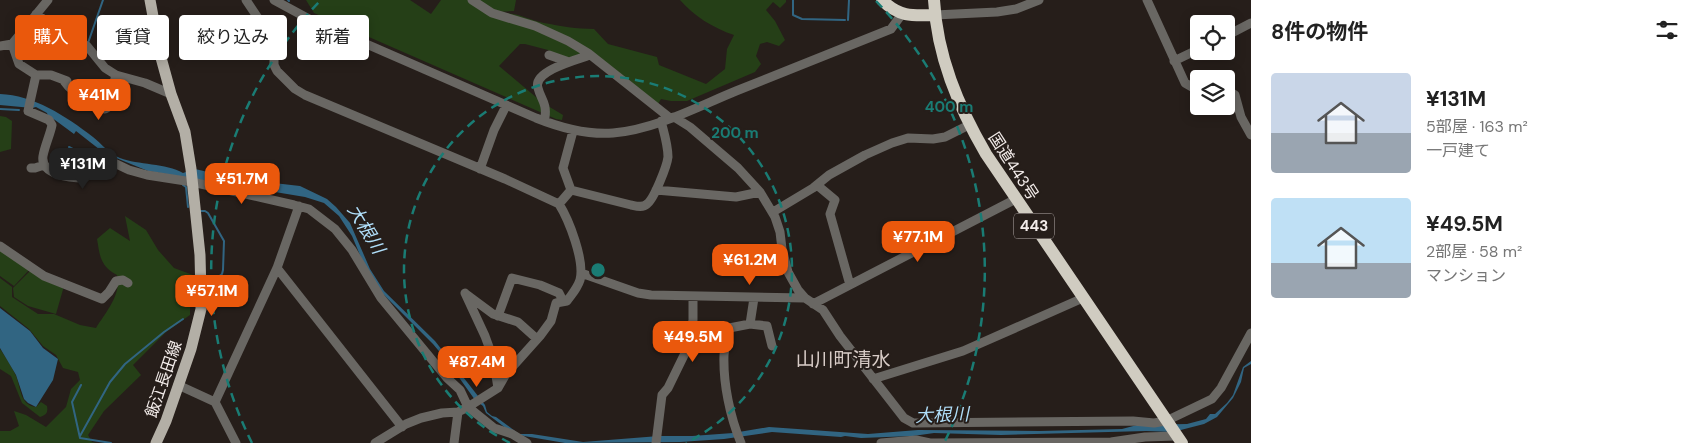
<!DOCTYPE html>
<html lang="ja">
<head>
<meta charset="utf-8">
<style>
	:root { --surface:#fff; --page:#f6f6f6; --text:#222; --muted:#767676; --accent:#ea580c }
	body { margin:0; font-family:"DM Sans","Noto Sans JP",sans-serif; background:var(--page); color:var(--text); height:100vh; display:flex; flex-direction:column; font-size:19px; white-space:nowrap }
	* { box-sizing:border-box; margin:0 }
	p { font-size:16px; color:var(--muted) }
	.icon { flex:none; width:28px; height:28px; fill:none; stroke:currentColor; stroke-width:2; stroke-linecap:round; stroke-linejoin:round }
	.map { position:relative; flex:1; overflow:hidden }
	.sheet { display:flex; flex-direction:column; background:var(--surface); width:450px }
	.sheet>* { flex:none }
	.top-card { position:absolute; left:15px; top:15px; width:475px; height:45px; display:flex; gap:10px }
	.controls { position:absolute; left:1190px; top:15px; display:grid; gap:10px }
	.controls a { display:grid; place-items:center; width:45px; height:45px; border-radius:5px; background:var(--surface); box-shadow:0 2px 12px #0003; font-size:25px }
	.price { position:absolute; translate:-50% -42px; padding:0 11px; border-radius:10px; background:var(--accent); color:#fff; font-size:16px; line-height:32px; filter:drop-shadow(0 1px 2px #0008) }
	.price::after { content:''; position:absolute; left:50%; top:30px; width:15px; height:11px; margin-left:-8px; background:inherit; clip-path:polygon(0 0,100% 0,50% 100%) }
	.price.current { background:#222; color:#fff }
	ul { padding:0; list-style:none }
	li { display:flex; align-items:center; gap:15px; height:125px; padding:0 20px }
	li span { display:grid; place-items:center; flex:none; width:140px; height:100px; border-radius:5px; color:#555 }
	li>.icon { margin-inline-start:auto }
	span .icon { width:60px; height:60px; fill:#fffc; stroke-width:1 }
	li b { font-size:21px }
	h2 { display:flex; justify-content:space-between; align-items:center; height:60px; padding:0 20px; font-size:21px }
	.pill { padding:0 18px; border-radius:5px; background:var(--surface); box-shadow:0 2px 12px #0003; font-size:18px; line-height:45px }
	.pill.current { background:var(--accent); color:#fff }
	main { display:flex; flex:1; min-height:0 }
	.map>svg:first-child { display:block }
	.green { fill:#253f17 }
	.water { fill:#316582 }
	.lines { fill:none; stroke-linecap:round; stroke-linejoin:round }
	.stream { stroke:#316582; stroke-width:2 }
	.minor { stroke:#696763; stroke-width:9 }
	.major { stroke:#b3afa6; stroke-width:11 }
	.highway { stroke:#d0ccc1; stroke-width:12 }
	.ring { fill:none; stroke:#1a7c74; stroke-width:2.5; stroke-dasharray:9 6 }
	.labels { text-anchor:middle; stroke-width:4; stroke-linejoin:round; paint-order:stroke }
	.shield { fill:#261e1a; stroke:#b6aeac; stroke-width:1 }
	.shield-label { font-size:15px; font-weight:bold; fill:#f3ecea }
	.street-label { font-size:16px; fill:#f3ecea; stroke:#261e1a }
	.water-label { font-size:18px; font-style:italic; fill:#b0def9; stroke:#261e1a }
	.quarter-label { font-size:19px; fill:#d8ccc7; stroke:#261e1a }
	.centre { fill:#1a7c74; stroke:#261e1a; stroke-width:2.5 }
	.ring-label { font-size:15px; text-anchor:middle; font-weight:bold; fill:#1a7c74; stroke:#261e1a; stroke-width:4; stroke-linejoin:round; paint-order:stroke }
</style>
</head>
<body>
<main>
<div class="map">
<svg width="1251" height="443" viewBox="0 0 1251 443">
	<rect width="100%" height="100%" fill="#261e1a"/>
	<path class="green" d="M306 0H410L431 14 441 0H468L534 29 585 54 572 58 561 57 548 50 525 44H520L499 66 543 103 563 115 562 120 556 119 314 13Z
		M478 0H516L514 11 497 12Z
		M680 0H786V2L780 8 773 2 766 10 775 21 785 40 779 46 767 42 760 44 756 56 761 64 755 72 687 101H671L661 99 658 104 589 53 498 13C519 12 525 19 544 23 560 26 577 29 594 29L608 44 657 57 659 65 706 84 725 69 727 49 734 35C713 28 694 16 680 0Z
		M0 116 6 117 12 121 11 149 0 152Z
		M125 216 146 230 158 250 174 268 193 275 194 289 190 292V315L166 332 133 365 141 375 104 411 88 435 92 442 96 443H0V431H10L19 426 14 411 26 415 46 427 66 407 71 389 80 380 78 372 63 368 56 355 43 346 29 329 0 306V278L12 287V297L38 314H54L80 325 96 328C106 312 122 294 117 275 100 266 100 256 97 239L110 228 130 241Z
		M0 249 30 269 14 286 0 276Z
		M31 270 64 286 56 314 28 306 14 297 13 288Z
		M0 349C6 358 12 367 16 376 21 389 20 405 36 407L41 402 47 406C48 412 47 415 40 417L22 403 11 376 0 369Z"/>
	<path class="water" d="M0 94C33 95 66 116 93 137 102 144 108 153 120 158 138 165 166 163 183 173L195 169 238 179 300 186 327 199 336 207 350 223 370 269 384 291 435 341 485 405 487 412 492 416 496 417 519 434H532L583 442 659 436H692L733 433 769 427 868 434 918 430 1040 431 1122 429 1137 425 1187 424 1206 419 1210 414H1215L1227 403 1233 395 1243 367 1251 361V364L1244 368 1241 382 1233 398 1217 417 1204 424 1173 432 1146 431 1001 435 934 433 913 436 861 438 845 436 841 437 772 432 724 439 680 442 565 443 524 436 511 432 486 413 483 406 475 400 448 362 433 344 380 291 365 267 352 236 339 216 324 203 305 197 148 171 104 153 76 131 74 134 55 120 48 116 47 113 36 107 32 108 0 105Z
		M0 308 30 331 43 348 58 359 53 380 36 407 28 403 24 399 16 375 0 348Z"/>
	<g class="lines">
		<path class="stream" d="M288 0 289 1
			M793 0V15L802 19 845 20
			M848 20 849 0
			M88 43 103 0
			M0 109 19 110
			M69 147 97 162
			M183 185 186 187 188 207
			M199 211H205L208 213 224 241 223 270 222 274 208 285 207 305
			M81 385 72 402 80 438 111 443
			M80 436 110 382 125 364 164 332 183 319"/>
		<path class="minor" d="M246 0 260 21 274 55V65L277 71 295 89 305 95 505 179 559 204C569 220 585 261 580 280 577 289 572 294 567 301L556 303 551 321 540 336 506 374 498 388 468 407 458 412 442 413 421 418 406 424 375 443
			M274 0 309 19 536 118C561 128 586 135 613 133 656 129 697 107 736 91 787 71 839 50 891 29L902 14
			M472 0 492 13 535 26 568 41 588 53 670 118
			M1147 0 1185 83 1199 91
			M36 14 66 35 87 46 105 68 116 75 145 83 171 94
			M935 15 997 12 1016 9 1039 0
			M1226 36 1251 23
			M12 44 19 64 36 75 28 111 49 120 52 125C50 135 45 145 43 156 40 175 71 178 84 178L106 159 129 170 147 175 192 182 294 205 309 209 335 229 352 250 381 298 447 378 460 390 468 407 494 428 512 434 527 443
			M0 46 12 44 48 0
			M549 55 569 62
			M1174 61 1199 49
			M36 75H51L67 81
			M64 81C66 83 67 85 69 87 72 90 102 109 105 109L107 108 116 75
			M1226 89 1235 95 1241 117 1251 135
			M545 117C547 103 541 100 538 88 532 71 579 59 590 55
			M674 117 690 127 738 168 760 192 775 217 780 232 782 249 788 272 798 290 805 298 823 310 840 336 883 391 904 418 913 423 1133 421 1154 423 1166 421 1212 399 1221 388 1251 333
			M31 168H35L44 165
			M480 169 494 130 506 106
			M817 185 835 200 830 214 850 285
			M571 190 563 168 573 131
			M656 190 736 197 760 192
			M559 204 571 190 631 205C636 206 643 208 647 204 654 199 667 166 668 157 668 145 664 133 661 121
			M773 212 813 188 829 175 865 155 892 143 908 138 933 139 945 137 969 125
			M0 246 44 276 102 299 109 292 116 281 123 280 128 283
			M277 268 402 427
			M581 273 638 293 651 295 805 298
			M465 293 485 336 493 358 498 388
			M466 294 493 314 518 322 537 339
			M813 304 1012 201
			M498 316 512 278 540 285 559 293 563 301
			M750 324 767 326 772 346
			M728 328C727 337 725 346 724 355 723 383 730 417 741 443
			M691 329H724L750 324 754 298
			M873 379 963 351 1083 298
			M178 385 215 402 236 443
			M215 402 277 268 299 206
			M454 443 458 412
			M656 443 662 395 668 388 688 347 693 320V297
			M881 443 916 440 930 443 1111 442 1145 437 1177 436"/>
		<path class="major" d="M150 0 160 54 171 94 185 132 191 169 200 255 201 295V309L191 349 166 421 156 443"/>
		<path class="highway" d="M882 0C899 17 912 16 935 15
			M934 0C937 56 958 106 986 154L1182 443"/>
	</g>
	<g class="ring">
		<path d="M510 443A194 194 0 1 1 686 443"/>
		<path d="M252 443A387 387 0 0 1 320 1M876 1A387 387 0 0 1 944 443"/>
	</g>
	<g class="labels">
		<rect class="shield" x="1014" y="213.5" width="40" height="25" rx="4"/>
		<g class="shield-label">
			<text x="1034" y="231">443</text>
		</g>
		<g class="street-label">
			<text transform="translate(1014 166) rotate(57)" y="6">国道443号</text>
			<text transform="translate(163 379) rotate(-71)" y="6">飯江長田線</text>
		</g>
		<g class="water-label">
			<text transform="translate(366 229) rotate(59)" y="6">大根川</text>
			<text transform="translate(942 415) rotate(-2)" y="6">大根川</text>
		</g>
		<g class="quarter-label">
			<text x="843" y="366">山川町清水</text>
		</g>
	</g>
	<circle cx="598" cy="270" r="8" class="centre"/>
	<g class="ring-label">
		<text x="949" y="112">400 m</text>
		<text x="735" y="138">200 m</text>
	</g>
</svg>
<div class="controls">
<a><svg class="icon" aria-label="locate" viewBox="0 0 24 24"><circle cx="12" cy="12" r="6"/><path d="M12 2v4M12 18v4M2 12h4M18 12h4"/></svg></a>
<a><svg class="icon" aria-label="layers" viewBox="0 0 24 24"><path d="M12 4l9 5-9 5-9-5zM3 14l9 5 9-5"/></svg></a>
</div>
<b class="price" style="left:99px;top:121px">¥41M</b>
<b class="price current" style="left:83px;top:190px">¥131M</b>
<b class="price" style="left:242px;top:205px">¥51.7M</b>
<b class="price" style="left:918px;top:263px">¥77.1M</b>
<b class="price" style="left:750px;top:286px">¥61.2M</b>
<b class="price" style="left:212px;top:317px">¥57.1M</b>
<b class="price" style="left:693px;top:363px">¥49.5M</b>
<b class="price" style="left:477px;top:388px">¥87.4M</b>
<div class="top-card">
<a class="pill current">購入</a>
<a class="pill">賃貸</a>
<a class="pill">絞り込み</a>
<a class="pill">新着</a>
</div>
</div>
<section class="sheet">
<h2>8件の物件<svg class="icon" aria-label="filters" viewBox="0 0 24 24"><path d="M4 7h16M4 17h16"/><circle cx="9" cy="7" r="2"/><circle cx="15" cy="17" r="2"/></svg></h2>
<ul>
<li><span style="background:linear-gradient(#c9d6e8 60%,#9aa5b1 0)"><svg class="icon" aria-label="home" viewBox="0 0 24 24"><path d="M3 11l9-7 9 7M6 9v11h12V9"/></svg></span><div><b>¥131M</b><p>5部屋 · 163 m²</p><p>一戸建て</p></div></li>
<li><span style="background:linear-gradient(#bfe0f5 65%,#9aa5b1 0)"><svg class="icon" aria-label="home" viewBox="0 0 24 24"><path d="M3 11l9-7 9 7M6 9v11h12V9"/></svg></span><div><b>¥49.5M</b><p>2部屋 · 58 m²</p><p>マンション</p></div></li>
</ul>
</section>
</main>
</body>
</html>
